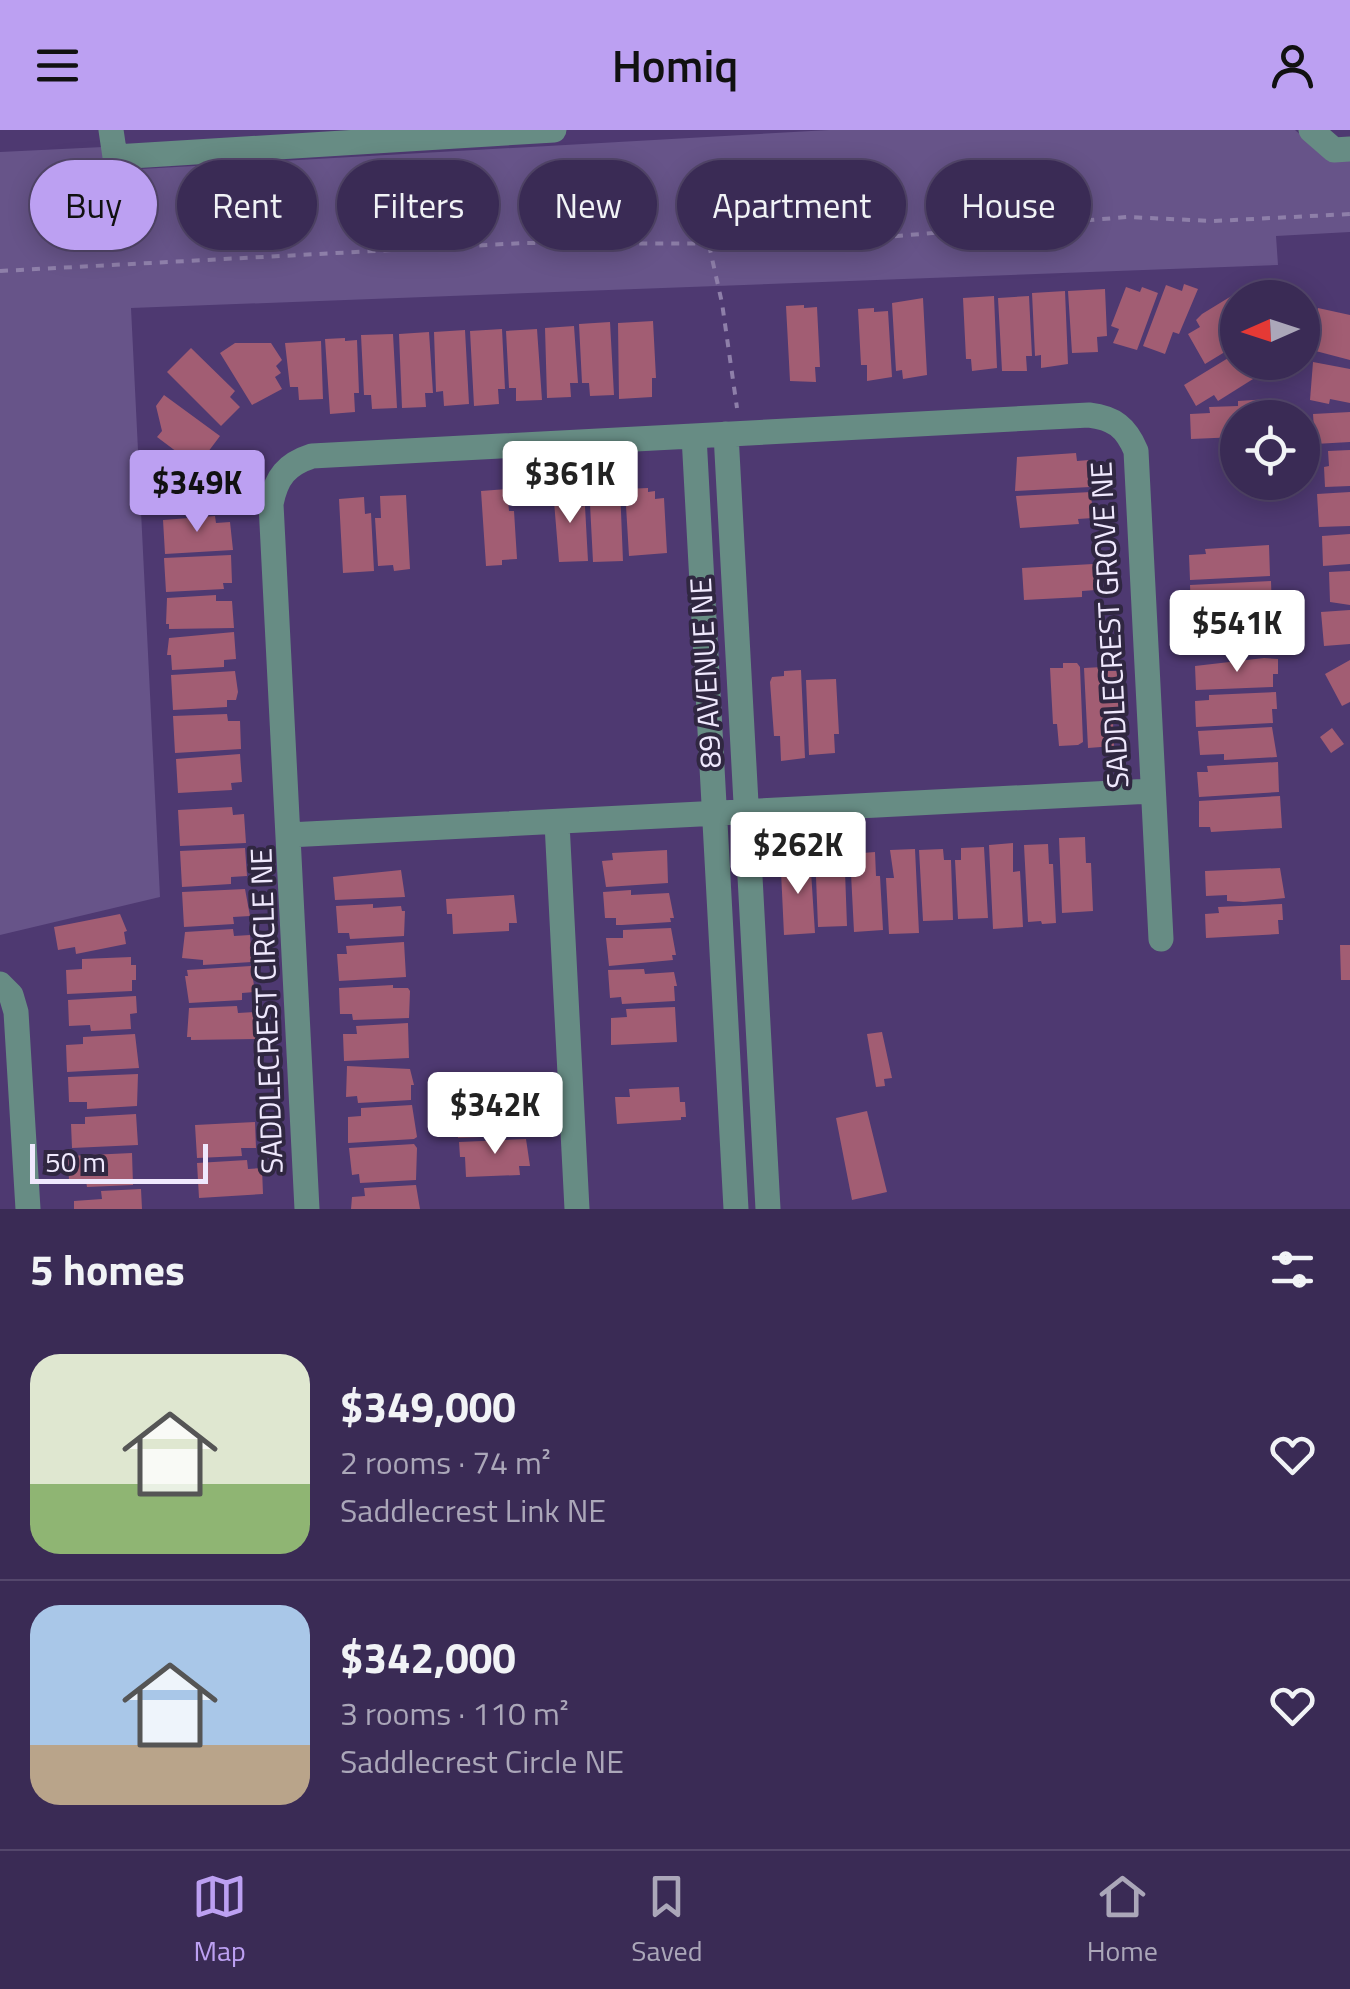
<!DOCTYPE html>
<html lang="en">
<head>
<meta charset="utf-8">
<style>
	:root { --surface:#3a2b55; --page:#41335b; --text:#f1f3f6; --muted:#aba7b9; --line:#54476c; --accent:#bca0f2 }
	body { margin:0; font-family:"Titillium Web",sans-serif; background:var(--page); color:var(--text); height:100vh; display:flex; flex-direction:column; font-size:38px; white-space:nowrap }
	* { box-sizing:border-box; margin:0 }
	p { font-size:32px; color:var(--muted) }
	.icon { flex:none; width:55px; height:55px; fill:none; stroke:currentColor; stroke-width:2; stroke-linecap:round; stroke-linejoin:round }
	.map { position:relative; height:1079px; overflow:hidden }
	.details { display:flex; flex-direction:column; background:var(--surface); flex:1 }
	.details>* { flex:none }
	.guide { position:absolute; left:30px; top:30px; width:1290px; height:90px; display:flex; gap:20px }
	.needle { width:65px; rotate:267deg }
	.tools { position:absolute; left:1220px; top:150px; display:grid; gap:20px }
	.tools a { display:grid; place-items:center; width:100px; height:100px; border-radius:50%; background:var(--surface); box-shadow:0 5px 25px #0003,0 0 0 2px var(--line); font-size:50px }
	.scale { position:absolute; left:30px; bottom:25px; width:178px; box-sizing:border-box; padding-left:10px; border:5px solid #efe8fd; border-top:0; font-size:28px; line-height:35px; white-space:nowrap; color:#efe8fd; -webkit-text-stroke:8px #302741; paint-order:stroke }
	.price { position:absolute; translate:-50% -85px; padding:0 22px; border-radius:10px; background:#fff; color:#222; font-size:32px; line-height:65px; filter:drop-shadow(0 2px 5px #0008) }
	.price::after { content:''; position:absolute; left:50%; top:60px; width:30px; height:22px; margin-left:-15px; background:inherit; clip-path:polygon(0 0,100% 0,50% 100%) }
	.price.current { background:var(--accent); color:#111 }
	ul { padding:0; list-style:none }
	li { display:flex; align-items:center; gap:30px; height:250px; padding:0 30px }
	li+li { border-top:2px solid var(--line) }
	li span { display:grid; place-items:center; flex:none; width:280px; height:200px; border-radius:30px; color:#555 }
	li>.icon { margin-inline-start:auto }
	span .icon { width:120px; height:120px; fill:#fffc; stroke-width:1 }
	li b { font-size:42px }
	h2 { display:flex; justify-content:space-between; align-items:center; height:120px; padding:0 30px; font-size:42px }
	.chip { padding:0 35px; border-radius:45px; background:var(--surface); box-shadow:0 5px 25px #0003,0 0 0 2px var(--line); font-size:35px; line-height:90px }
	.chip.current { background:var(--accent); color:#111 }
	header { display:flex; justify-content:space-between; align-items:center; height:130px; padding:0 30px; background:var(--accent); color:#111; font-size:45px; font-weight:600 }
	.tab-bar { display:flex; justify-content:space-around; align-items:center; height:140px; border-top:2px solid var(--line); background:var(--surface); font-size:28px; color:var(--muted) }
	.tab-bar a { display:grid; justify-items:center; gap:5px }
	.tab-bar .current { color:var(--accent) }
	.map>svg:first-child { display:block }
	.green { fill:#675489 }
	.building { fill:#a25d73 }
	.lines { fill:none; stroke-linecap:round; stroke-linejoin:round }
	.path { stroke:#8e7fa9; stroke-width:4; stroke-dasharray:8 8; stroke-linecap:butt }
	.minor { stroke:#678c84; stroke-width:25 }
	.labels { text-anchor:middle; stroke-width:8; stroke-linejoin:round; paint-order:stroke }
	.street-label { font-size:30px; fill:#efe8fd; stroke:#302741 }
</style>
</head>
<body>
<header><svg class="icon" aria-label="menu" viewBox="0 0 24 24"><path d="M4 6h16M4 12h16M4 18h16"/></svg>Homiq<svg class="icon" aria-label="person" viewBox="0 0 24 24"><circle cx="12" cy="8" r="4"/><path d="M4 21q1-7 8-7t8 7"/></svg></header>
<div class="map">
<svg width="1350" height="1079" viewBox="0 0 1350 1079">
	<rect width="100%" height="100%" fill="#4e3971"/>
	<path class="green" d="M829 0H1295L1330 31 1350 30V102L1276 106 1278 135 131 178 160 767 0 805V22L103 17 105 41Z"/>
	<path class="building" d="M1184 154 1198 159 1179 204 1173 202 1165 224 1143 216 1166 155 1182 161Z
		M1126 157 1140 162 1142 157 1158 163 1137 220 1113 213 1119 199 1111 196Z
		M1105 159 1107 206 1097 207 1098 222 1072 223 1068 161Z
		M1065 161 1068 234 1041 238V225L1035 226 1032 163Z
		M1238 162 1242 168H1238V214L1205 234 1188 204 1200 197 1196 190 1202 184Z
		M994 166 997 238 972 241 971 229H966L963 168Z
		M1029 166 1032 226H1026L1027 241H1002L998 168Z
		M923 168 927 245 903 249 902 240 896 241 892 173Z
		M804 175V178L817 177 820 237H815L816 252 790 251 786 176Z
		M874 178V182L888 181 892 247 867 251V235H861L858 179Z
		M1318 178 1350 185V230L1308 219Z
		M653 191 656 248H652V267L619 269 618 193Z
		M610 192 614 265 590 266 589 253H582L579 194Z
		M574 196 578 253H570L571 267 547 268 545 198Z
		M502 199 505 259H498L499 274 474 276 470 201Z
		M537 199 542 270 516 271V258H509L506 201Z
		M465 200 469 274 444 276 443 261 436 262 434 202Z
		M429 202 433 263H425L426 277 402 278 399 204Z
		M393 204 397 278 372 279 371 265H364L361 205Z
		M345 208V211L357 210 359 263H354L355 282 330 284 325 209Z
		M321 211 323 269 299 270 298 257H290L285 213Z
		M235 213H271L282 230 276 236 281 243 275 247 282 259 252 275 220 223Z
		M191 218 235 261 230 267 240 277 221 296 167 242Z
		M1238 222V232H1264L1269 239 1218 271 1214 265 1196 276 1184 255Z
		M1313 232 1350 239V273L1330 269 1329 274 1310 270Z
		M164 265 220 306 205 326 200 322 194 329 184 322 181 325 157 307 162 301 156 276Z
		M1269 269 1270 288H1238V307L1191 309 1190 284 1210 283 1209 277 1238 276V271Z
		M1350 282V312L1315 314 1313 284Z
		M1350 320V356L1325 357 1324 337 1329 336 1328 321Z
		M1076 323 1077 331 1089 330 1090 357 1015 361 1017 327Z
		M182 329V334H189V338H203L206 349 210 348V356L217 355 219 382 165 384 162 330Z
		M595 357H620L623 431 593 432 590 374H596Z
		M578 358 579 377 585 376 588 431 559 432 553 359Z
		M648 358V362L655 361V369L664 368 667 423 629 426 625 359Z
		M507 359 509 381H514L517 429 502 430V435L486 436 481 361Z
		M1091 362 1093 388 1078 389 1079 394 1020 398 1016 366Z
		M1350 362V396L1319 397 1317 364Z
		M406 365 410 439 394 441 393 435 378 436 375 388H381L380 366Z
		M364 367 365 384 371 383 374 441 343 443 339 369Z
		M215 386 216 393 230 392 233 420 165 424 163 390Z
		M1350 404V434L1323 436 1322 406Z
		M1269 415 1270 446 1190 450 1189 425 1206 424 1205 419Z
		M231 425 232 453H223L224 459 166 462 164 428Z
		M1093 434 1096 460 1082 461V467L1024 470 1022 438Z
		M1350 441V475L1330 472 1329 442Z
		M1271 451 1272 482 1209 485V480L1191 481 1190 455Z
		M216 465V471H232L234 498 169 499V494H166L167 468Z
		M1350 480V514L1324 516 1321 482Z
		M234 502 236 529 224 530V537L172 540 171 525H167L169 508Z
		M1264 528 1278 529V544H1273V557L1196 560 1195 536Z
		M1350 530V572L1342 576 1325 544Z
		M1063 533H1077L1080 537 1083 612 1078 615 1059 616 1057 594H1053L1050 538H1063Z
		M1103 537V541H1117L1120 592H1113L1114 616 1088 618 1084 538Z
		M801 540 805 628 781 631 780 606H774L770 552 772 547 784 546V541Z
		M235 541 238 562 236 570H227V577L173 580 171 545Z
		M836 549 839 604H834L835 623 809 625 806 550Z
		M1276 562 1277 579H1272L1273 593 1196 597 1195 571 1209 570V565Z
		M227 584 228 591H240L241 619 175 623 173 586Z
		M1272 597 1277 627 1224 630V624L1200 625 1198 601Z
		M1332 598 1344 614 1331 623 1320 607Z
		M240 624 242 652 231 653 232 660 178 663 176 629Z
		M1278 632 1279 662 1199 667 1197 642H1208L1207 636Z
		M1280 666 1282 698 1211 702 1210 697H1199V671Z
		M232 677 233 685 244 684 246 713 180 716 178 680Z
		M1085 707 1086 733H1091L1093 781 1062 783 1059 708Z
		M1013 713V742L1020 741 1023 797 993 799 989 715Z
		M1048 714 1049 734H1053L1056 793 1042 794 1041 791 1028 792 1024 715Z
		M984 717 988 788 958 789 955 730H961V718Z
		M245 718 247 746 231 747V754L182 757 180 721Z
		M915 719 919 803 889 804 886 748H894L890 720Z
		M943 719 944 730H951L953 790 923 791 919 720Z
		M667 720 668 753 606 757 602 731 613 730 612 723Z
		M838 721 839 741H845L847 796 818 797 815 722Z
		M875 722 876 746H880L883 800 854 802 850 724Z
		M810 726 815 803 784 805 781 741H786L785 727Z
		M1280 738 1285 768 1244 772 1227 771V765L1206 766 1205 741Z
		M401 740 405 767 335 770 333 747Z
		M245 759 250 786 233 787 234 794 184 797 182 762Z
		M631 760V765L669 763 674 788H670L671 792 622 795H616V788H605L603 762Z
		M514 765 517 793H509V801L453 804 452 784H447L446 769Z
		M373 774V778L401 776 402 781H405L404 806 350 809 349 803H338L336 776Z
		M1282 774 1283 790H1278L1279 804 1206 808 1205 784 1219 783 1218 777Z
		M120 784 127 801 124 802 126 814 76 824 75 817 58 820 54 797Z
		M671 798 676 825H672L673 830 609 836 606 808H623V800Z
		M233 799 234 806 250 805 252 832 203 835V830L182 828 185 802Z
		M404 812 406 847 339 851 337 824H347L346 816Z
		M1340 815H1350V850H1341Z
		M131 827V835H136V850H132V861L67 864 66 840 82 839V829Z
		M251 836 255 862 242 863V870L189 873 185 846H188L187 840Z
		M644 839 645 844 674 842 677 856H674L675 871 622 874 621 867 610 868 608 840Z
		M393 855V858H408L410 861 409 888 353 890 352 884H340L339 858Z
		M136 866 137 883 130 884 131 899 91 901 90 895 69 896 68 870Z
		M237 876 238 883 255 882 256 909 191 910V907H187L189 878Z
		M675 877 677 912 611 915V888L627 887 626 879Z
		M408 893 409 928 344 931 343 904H357L356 896Z
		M882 902 892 948 884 949 885 956 876 957 867 904Z
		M135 904 139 938 67 942 66 915 83 914V907Z
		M347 936 410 939 414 955H411V970L358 973 357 966 346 967Z
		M138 944 137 976 87 979V972H69L68 947Z
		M679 957 680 972H685L686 987H681V990L617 994 615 967H630L629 959Z
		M514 969 515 977H527L529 1005 458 1008 457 994 463 993 462 972Z
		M412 975 417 1007 414 1009 348 1013V987L361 986V978Z
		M867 981 887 1062 852 1070 836 988Z
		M136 984 138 1015 72 1018 71 994H85V987Z
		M255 992 256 1018H241L242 1026 197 1028 195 995Z
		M526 1009 530 1036H519L520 1045 466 1047 465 1027H460L459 1012Z
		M414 1014 417 1018 416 1050 360 1053 359 1044 352 1045 349 1018Z
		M132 1023 133 1055 87 1057 86 1051H69L68 1026Z
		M247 1030 248 1039 262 1038 263 1064 199 1068 197 1033Z
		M416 1055 420 1079H351L352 1067 365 1066 364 1058Z
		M141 1059 142 1079H74V1071L102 1069 101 1061Z"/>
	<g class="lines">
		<path class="path" d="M709 115 722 173 737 278
			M0 141 524 113 800 114 1127 87 1214 91 1350 84"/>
		<path class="minor" d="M111 0 115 27 554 0
			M1311 0 1334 20 1350 19
			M726 304 768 1079
			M694 306 736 1079
			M557 693 577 1079
			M288 705 1152 661
			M0 854 11 865 16 882 28 1079
			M307 1079 271 374C276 347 287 334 312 326L1089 285C1114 288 1126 297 1136 321L1161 809"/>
	</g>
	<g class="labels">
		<g class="street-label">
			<text transform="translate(1110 495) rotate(-93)" y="10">SADDLECREST GROVE NE</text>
			<text transform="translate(706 543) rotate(-93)" y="10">89 AVENUE NE</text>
			<text transform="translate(267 881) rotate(-92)" y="10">SADDLECREST CIRCLE NE</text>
		</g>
	</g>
</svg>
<div class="tools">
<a><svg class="needle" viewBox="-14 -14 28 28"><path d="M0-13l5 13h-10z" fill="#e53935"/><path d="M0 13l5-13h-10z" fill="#aba7b9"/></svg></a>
<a><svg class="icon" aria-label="locate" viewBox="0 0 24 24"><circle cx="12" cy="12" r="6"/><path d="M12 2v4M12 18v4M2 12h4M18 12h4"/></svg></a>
</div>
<div class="scale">50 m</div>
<b class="price" style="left:570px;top:396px">$361K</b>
<b class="price current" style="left:197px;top:405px">$349K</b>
<b class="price" style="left:1237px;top:545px">$541K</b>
<b class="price" style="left:798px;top:767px">$262K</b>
<b class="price" style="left:495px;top:1027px">$342K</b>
<div class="guide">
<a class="chip current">Buy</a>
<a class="chip">Rent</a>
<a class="chip">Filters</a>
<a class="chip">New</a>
<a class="chip">Apartment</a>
<a class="chip">House</a>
</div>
</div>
<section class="details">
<h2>5 homes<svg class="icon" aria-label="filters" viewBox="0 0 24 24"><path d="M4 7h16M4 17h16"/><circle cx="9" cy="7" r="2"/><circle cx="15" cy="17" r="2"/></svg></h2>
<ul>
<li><span style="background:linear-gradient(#dfe7d0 65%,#8fb573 0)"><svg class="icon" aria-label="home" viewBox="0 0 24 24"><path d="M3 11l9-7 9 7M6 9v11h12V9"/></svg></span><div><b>$349,000</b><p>2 rooms · 74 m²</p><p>Saddlecrest Link NE</p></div><svg class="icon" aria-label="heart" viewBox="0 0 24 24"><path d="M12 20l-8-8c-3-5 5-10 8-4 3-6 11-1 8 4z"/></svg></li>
<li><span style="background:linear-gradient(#a9c7e8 70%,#b9a48a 0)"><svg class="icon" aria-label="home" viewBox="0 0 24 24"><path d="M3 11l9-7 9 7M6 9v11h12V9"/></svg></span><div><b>$342,000</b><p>3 rooms · 110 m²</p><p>Saddlecrest Circle NE</p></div><svg class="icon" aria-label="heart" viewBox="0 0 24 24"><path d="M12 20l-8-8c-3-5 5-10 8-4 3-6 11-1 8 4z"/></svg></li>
</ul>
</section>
<nav class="tab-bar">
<a class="current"><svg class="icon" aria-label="map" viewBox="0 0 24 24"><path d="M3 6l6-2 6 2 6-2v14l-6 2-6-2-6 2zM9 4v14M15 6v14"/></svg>Map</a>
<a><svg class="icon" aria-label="saved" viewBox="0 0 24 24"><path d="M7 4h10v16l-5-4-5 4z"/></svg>Saved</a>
<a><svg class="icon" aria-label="home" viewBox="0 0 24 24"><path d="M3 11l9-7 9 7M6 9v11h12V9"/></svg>Home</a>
</nav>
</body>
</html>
